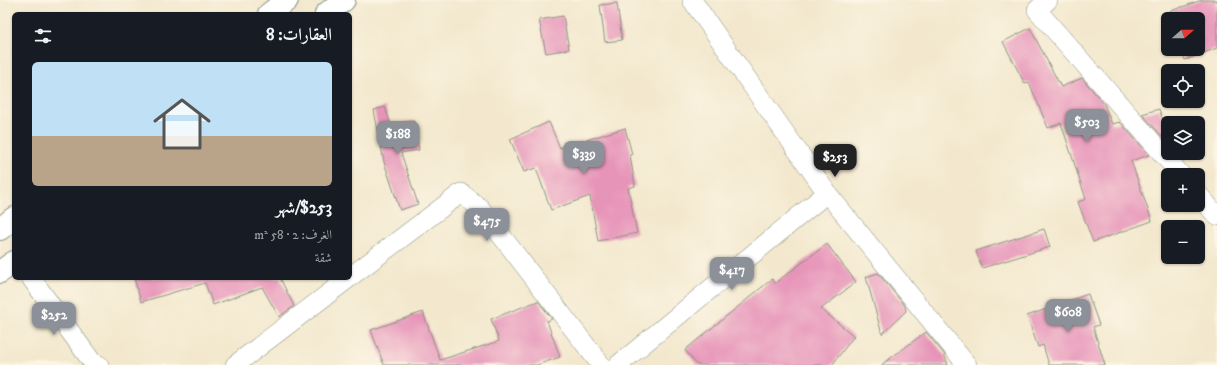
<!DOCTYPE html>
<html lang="ar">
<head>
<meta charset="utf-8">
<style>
	:root { --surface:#171b24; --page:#20242c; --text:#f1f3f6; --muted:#9ea1a6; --line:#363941; --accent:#8c9099 }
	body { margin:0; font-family:"IM FELL DW Pica",Amiri,serif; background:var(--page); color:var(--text); direction:rtl; height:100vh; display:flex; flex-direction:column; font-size:15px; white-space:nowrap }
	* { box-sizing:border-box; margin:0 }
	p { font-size:13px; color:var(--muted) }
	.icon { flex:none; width:22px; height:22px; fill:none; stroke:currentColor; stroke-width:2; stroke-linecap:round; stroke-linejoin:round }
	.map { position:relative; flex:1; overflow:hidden; direction:ltr }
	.sheet { position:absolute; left:12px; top:12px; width:340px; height:268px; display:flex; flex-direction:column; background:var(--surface); border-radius:6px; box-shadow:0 1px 3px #0004; direction:rtl }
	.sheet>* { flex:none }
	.needle { width:26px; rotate:70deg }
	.tools { position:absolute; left:1161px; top:12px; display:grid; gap:8px }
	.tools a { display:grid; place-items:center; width:44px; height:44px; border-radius:6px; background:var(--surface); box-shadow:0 1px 3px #0004; font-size:20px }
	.price { position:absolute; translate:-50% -34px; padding:0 9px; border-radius:8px; background:var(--accent); color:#fff; font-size:13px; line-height:26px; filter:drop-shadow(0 1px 2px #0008) }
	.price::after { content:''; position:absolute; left:50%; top:24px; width:12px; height:9px; margin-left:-6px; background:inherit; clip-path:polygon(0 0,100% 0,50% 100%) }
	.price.active { background:#222; color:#fff }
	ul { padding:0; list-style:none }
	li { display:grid; align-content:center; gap:8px; height:212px; padding:0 20px }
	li+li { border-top:1px solid var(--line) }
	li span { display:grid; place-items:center; height:124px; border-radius:6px; color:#555 }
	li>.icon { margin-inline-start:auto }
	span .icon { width:72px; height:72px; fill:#fffc; stroke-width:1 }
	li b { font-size:17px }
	h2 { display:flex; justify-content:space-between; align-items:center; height:48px; padding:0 20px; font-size:17px }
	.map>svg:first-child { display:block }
	.building { fill:#e794b9 }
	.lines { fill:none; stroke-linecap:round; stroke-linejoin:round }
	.minor-casing { stroke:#899280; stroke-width:20 }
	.tertiary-casing { stroke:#899280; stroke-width:24 }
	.minor { stroke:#fff; stroke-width:19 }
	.tertiary { stroke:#fff; stroke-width:22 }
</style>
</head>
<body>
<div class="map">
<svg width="1217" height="365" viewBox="0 0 1217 365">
	<rect width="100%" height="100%" fill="#fcf5e5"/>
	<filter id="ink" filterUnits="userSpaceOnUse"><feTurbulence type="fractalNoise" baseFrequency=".025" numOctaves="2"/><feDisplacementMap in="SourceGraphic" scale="8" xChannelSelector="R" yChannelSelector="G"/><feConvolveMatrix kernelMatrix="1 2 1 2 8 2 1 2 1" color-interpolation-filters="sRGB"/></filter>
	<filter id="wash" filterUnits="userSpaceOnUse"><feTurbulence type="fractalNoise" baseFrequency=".012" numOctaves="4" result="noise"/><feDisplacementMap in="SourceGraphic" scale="16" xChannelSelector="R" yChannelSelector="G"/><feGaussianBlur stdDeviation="0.9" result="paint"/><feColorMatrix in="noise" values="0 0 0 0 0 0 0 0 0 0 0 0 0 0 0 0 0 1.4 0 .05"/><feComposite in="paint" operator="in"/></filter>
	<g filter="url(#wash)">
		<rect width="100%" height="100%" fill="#f3e8cd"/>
		<g id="blocks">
			<path class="building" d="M1202 0H1217V48L1185 60 1181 49H1198V19H1170L1168 12Z
				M617 3 622 40 605 42 600 5Z
				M563 16 569 49 546 53 539 20Z
				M1030 28 1061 87 1082 78 1104 104 1112 124 1120 122 1149 155 1131 161 1152 221 1093 242 1078 202 1086 199 1061 123 1048 128 1029 82 1025 84 1003 42Z
				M385 107 391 125 414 121 419 150 401 153 418 204 400 210 384 162 374 110Z
				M1159 109 1168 135V143L1142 114Z
				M549 122 560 148 625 128 632 154 630 155 635 186 628 188 637 233 598 241 590 196 551 210 536 168 524 172 510 139Z
				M1044 229 1050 247 982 268 976 251Z
				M827 244 856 282 821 309 854 336 832 365H697L685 350 772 279 775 283Z
				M878 273 905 306 906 311 882 334 866 277Z
				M134 278H280L294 306 279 317 262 287 213 305 205 283 141 302Z
				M1088 294 1099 325 1093 327 1105 365H1049L1043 345 1038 347 1027 316Z
				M538 301 552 319 547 321 560 357 537 365H384L371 330 423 312 440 360 499 341 491 319Z
				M926 332 944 354 948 365H881Z"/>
		</g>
	</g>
	<g filter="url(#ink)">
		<use href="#blocks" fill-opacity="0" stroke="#899280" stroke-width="1"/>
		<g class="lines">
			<defs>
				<path id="minor" d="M692 0 827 193 967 365
					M1048 0 1037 10 1181 175
					M1198 194 1217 216
					M350 277 461 193 480 208 601 365
					M31 278 93 363 99 365
					M235 365 349 278
					M618 365 827 193"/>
				<path id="tertiary" d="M269 14 287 0
					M326 14 344 0
					M0 229 14 218
					M0 272 14 262"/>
			</defs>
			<use href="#minor" class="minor-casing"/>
			<use href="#tertiary" class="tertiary-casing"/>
			<use href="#minor" class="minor"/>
			<use href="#tertiary" class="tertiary"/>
		</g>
	</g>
</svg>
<div class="tools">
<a><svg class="needle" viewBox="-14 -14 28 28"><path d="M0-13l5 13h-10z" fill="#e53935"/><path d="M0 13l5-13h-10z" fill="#9ea1a6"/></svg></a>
<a><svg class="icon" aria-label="locate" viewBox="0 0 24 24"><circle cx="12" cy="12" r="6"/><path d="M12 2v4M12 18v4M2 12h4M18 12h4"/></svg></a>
<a><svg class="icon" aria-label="layers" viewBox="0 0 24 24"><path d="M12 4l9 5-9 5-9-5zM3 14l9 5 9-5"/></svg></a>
<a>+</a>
<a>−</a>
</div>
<b class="price" style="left:1087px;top:143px">$503</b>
<b class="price" style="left:398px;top:155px">$188</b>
<b class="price" style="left:584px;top:175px">$339</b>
<b class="price active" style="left:835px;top:178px">$253</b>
<b class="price" style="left:487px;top:242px">$475</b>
<b class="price" style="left:732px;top:291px">$417</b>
<b class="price" style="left:1068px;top:333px">$608</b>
<b class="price" style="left:54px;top:336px">$252</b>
<section class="sheet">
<h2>العقارات: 8<svg class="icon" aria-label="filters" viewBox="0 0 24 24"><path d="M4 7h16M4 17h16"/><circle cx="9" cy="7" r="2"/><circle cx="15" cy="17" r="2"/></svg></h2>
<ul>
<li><span style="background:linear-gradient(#bfe0f5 60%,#b9a48a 0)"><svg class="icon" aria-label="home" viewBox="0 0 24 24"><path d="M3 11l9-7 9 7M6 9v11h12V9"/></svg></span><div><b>$253/شهر</b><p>الغرف: 2 · 58 m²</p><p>شقة</p></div></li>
</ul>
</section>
</div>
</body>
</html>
